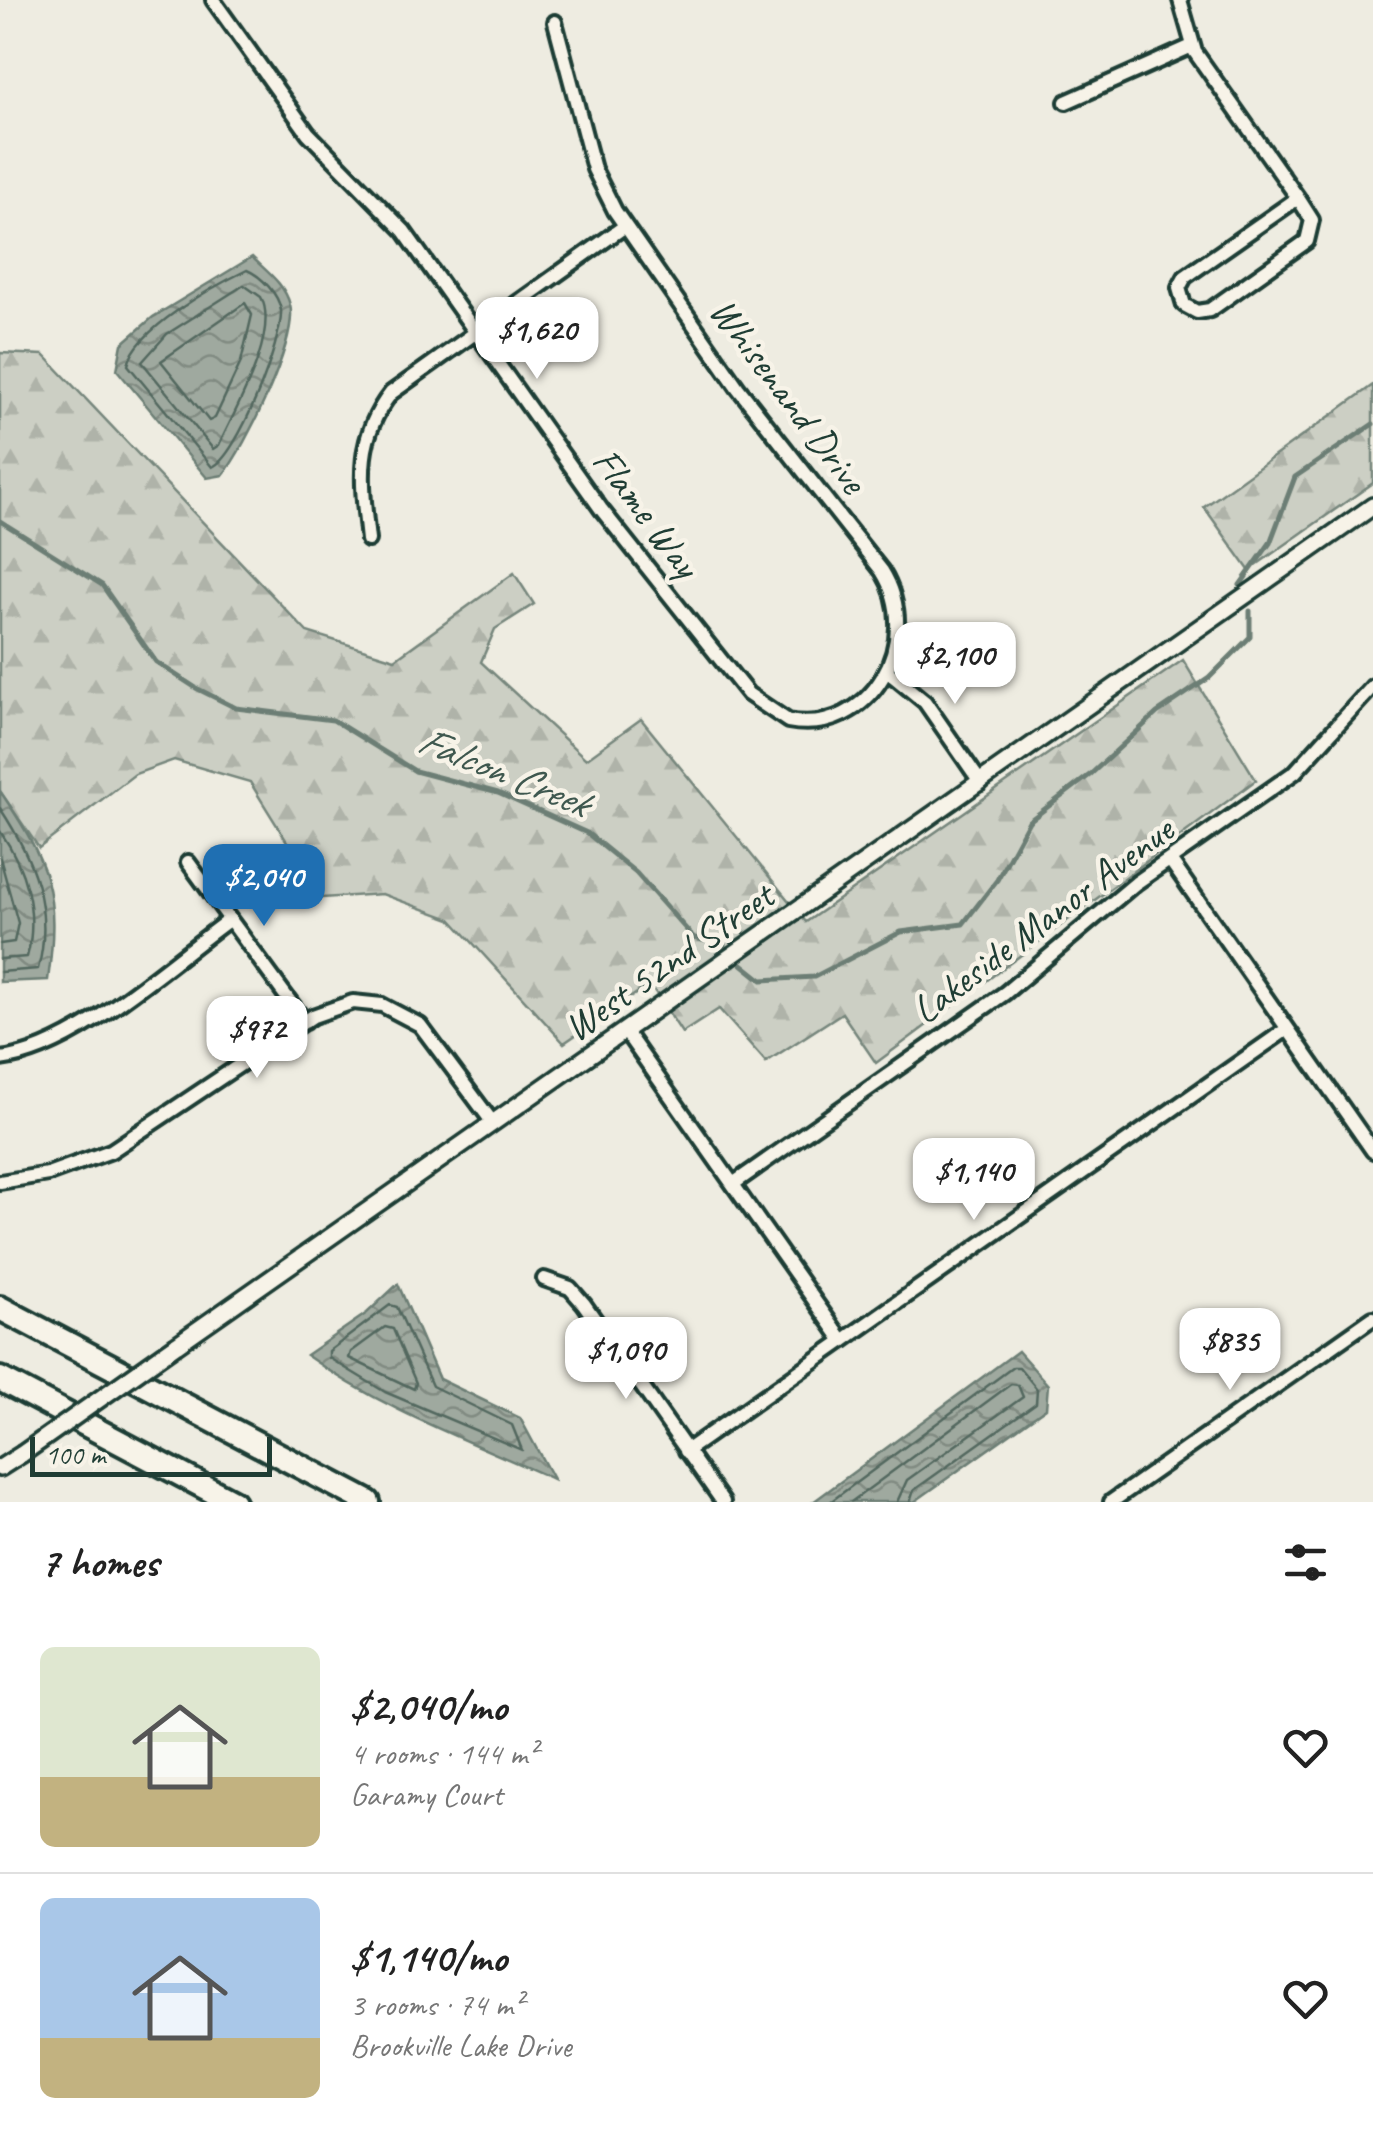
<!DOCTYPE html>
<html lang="en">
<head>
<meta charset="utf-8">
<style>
	:root { --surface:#fff; --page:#f6f6f6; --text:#222; --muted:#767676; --line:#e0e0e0; --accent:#1f6fb2 }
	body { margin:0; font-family:Caveat,sans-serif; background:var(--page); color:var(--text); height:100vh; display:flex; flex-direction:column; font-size:38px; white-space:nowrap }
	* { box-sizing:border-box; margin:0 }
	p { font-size:32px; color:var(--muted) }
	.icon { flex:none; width:55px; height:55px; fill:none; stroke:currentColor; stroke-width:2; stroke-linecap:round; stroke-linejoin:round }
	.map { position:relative; height:1502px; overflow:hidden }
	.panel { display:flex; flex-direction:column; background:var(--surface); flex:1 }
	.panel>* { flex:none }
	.scale { position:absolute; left:30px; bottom:25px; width:242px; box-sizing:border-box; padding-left:10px; border:5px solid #1f3d34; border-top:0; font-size:28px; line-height:35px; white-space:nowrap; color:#1f3d34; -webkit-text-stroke:8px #f7f3e8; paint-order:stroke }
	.price { position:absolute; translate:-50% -85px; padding:0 22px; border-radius:20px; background:#fff; color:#222; font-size:32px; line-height:65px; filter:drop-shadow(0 2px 5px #0008) }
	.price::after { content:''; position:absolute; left:50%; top:60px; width:30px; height:22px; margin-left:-15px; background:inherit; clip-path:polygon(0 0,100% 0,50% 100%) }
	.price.active { background:var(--accent); color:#fff }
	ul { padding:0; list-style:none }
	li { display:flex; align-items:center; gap:30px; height:250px; padding:0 40px }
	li+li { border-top:2px solid var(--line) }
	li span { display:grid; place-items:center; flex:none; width:280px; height:200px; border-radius:15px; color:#555 }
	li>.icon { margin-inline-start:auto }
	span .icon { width:120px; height:120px; fill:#fffc; stroke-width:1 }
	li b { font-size:42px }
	h2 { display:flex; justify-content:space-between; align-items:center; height:120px; padding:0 40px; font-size:42px }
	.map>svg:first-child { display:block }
	.forest { fill:url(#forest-firs); stroke:#76867c; stroke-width:2.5 }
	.water { fill:url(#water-waves); stroke:#6c7e74; stroke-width:2.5 }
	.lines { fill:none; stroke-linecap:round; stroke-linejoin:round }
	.shore { stroke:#52685f; stroke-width:2.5 }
	.stream { stroke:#6c7e74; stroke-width:5 }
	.minor-casing { stroke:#1f3d34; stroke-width:20 }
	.tertiary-casing { stroke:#1f3d34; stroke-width:22 }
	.motorway-casing { stroke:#1f3d34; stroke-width:30 }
	.minor { stroke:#f7f3e8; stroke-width:12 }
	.tertiary { stroke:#f7f3e8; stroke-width:15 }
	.motorway { stroke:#f7f3e8; stroke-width:22 }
	.tertiary-bridge-casing { stroke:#1f3d34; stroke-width:22; stroke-linecap:butt }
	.tertiary-bridge { stroke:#f7f3e8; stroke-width:15 }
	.labels { text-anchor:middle; stroke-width:9; stroke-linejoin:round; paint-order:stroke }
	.street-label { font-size:40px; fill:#1f3d34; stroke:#f7f3e8 }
	.water-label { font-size:42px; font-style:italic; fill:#3f584f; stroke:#f7f3e8 }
</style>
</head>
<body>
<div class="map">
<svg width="1373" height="1502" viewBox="0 0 1373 1502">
	<defs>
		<pattern id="forest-firs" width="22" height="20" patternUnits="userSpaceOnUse" patternTransform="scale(2.5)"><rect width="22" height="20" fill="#cccfc4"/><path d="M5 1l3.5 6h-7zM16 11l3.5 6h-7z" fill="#afb3a9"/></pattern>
		<pattern id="water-waves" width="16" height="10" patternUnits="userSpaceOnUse" patternTransform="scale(2.5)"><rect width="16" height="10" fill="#9fa99f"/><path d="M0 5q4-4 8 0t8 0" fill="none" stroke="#818b82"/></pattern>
	</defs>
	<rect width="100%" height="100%" fill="#eeece1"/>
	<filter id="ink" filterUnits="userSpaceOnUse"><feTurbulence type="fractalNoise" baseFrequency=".01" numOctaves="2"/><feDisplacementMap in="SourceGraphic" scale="20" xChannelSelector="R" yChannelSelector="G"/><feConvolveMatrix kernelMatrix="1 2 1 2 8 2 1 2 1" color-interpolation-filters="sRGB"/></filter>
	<g filter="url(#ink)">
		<path class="forest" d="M0 353 44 355 307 632 395 659 514 573 534 604 495 629 481 662 586 759 641 719 806 922 1183 660 1256 780 876 1063 842 1013 766 1062 719 1009 682 1033 650 984 564 1043 451 919 382 894 322 898 250 782 174 760 135 774 39 848 0 791Z
			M1373 385V483L1249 570 1204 507Z"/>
		<path class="water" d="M252 257C266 271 285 284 290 305 299 337 245 449 223 475L207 478 117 370 122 344 153 317Z
			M0 791C49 863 60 892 48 980L0 982Z
			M398 1284 439 1379 520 1418 553 1479C469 1441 381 1409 306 1355L367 1313Z
			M1018 1351 1048 1385 1046 1408 914 1502H813Z"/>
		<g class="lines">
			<path class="shore" d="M247 270C261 276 279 294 281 311 283 339 237 459 212 467L128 365C136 329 214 286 247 270Z
				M244 285 261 297C280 333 235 410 219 445L213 449 142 362 167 334Z
				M245 303 252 315 241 362 215 418 209 421 161 361Z
				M0 808C33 858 54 909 38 969L0 972
				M0 831C25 867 39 913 27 957L0 959
				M0 858 18 923 14 942 0 944
				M390 1305 397 1307 432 1386 512 1425 522 1450 385 1392 329 1358V1351Z
				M385 1327 393 1329 416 1383 414 1389 349 1358 351 1352Z
				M830 1502 1013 1367H1019L1037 1389 1036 1403 914 1490 910 1502
				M851 1502 1011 1384 1018 1385 1023 1397 907 1480 897 1502"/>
			<path class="stream" d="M0 521 102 585 156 662 196 688 236 708 333 720 415 771 498 793 587 833 636 873 694 938 724 945
				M1240 585 1270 543 1295 477 1373 424
				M742 964 762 980 814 977 901 932 963 924 997 880 1029 821 1091 774 1157 713 1209 678 1250 637V611"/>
			<defs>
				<path id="minor" d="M213 0 308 133 404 231 601 509 748 694 788 721C871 737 925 640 882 571L738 388 615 211 594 169 555 22
					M1180 0 1195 52 1298 198
					M1066 102 1192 46
					M1298 198 1312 220 1307 241 1210 310 1197 312 1184 305 1179 288 1185 277Z
					M368 540C362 484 354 440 391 393L625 226
					M887 671 925 702 981 783
					M1170 860 1373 1151
					M188 862 305 1022
					M625 1031 843 1341
					M0 1059C75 1051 169 963 230 919
					M0 1182 48 1174 111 1151 313 1016 353 1002 382 1005 420 1025 493 1123
					M733 1184 1005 993 1136 883 1295 772 1373 686
					M544 1279 570 1288 584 1304 723 1502
					M686 1451 1287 1029
					M1111 1502 1373 1318"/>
				<path id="tertiary" d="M176 1345 1373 506
					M0 1468 22 1454"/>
				<path id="motorway" d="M0 1308 368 1502
					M0 1379 233 1502"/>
			</defs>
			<use href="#minor" class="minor-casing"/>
			<use href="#tertiary" class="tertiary-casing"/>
			<use href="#motorway" class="motorway-casing"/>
			<use href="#minor" class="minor"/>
			<use href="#tertiary" class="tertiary"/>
			<use href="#motorway" class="motorway"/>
			<defs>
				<path id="tertiary-bridge" d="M22 1454 176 1345"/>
			</defs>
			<use href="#tertiary-bridge" class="tertiary-bridge-casing"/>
			<use href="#tertiary-bridge" class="tertiary-bridge"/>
		</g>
	</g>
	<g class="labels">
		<g class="street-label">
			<text transform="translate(789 395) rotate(53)" y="14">Whisenand Drive</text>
			<text transform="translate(647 512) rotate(53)" y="14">Flame Way</text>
			<text transform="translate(1042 919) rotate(-37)" y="14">Lakeside Manor Avenue</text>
			<text transform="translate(668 961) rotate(-35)" y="14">West 52nd Street</text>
		</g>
		<g class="water-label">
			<text transform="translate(504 770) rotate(22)" y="15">Falcon Creek</text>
		</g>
	</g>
</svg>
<div class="scale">100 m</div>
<b class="price" style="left:537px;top:382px">$1,620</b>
<b class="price" style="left:955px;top:707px">$2,100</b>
<b class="price active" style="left:264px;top:929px">$2,040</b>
<b class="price" style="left:257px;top:1081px">$972</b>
<b class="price" style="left:974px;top:1223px">$1,140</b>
<b class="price" style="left:1230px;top:1393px">$835</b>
<b class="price" style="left:626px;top:1402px">$1,090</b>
</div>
<section class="panel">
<h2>7 homes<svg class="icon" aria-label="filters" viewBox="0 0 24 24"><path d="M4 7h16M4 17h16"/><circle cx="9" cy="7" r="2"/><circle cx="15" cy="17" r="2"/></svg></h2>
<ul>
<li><span style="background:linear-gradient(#dfe7d0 65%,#c2b280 0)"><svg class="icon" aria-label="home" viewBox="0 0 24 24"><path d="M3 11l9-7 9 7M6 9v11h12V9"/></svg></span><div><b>$2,040/mo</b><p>4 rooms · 144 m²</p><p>Garamy Court</p></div><svg class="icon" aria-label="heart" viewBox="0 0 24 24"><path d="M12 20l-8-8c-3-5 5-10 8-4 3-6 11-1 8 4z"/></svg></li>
<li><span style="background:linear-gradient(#a9c7e8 70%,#c2b280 0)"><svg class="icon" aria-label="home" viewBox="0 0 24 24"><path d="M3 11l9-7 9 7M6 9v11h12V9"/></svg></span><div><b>$1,140/mo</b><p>3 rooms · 74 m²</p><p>Brookville Lake Drive</p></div><svg class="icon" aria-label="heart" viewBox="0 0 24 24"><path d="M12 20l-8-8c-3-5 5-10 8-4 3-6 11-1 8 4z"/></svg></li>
</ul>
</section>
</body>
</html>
